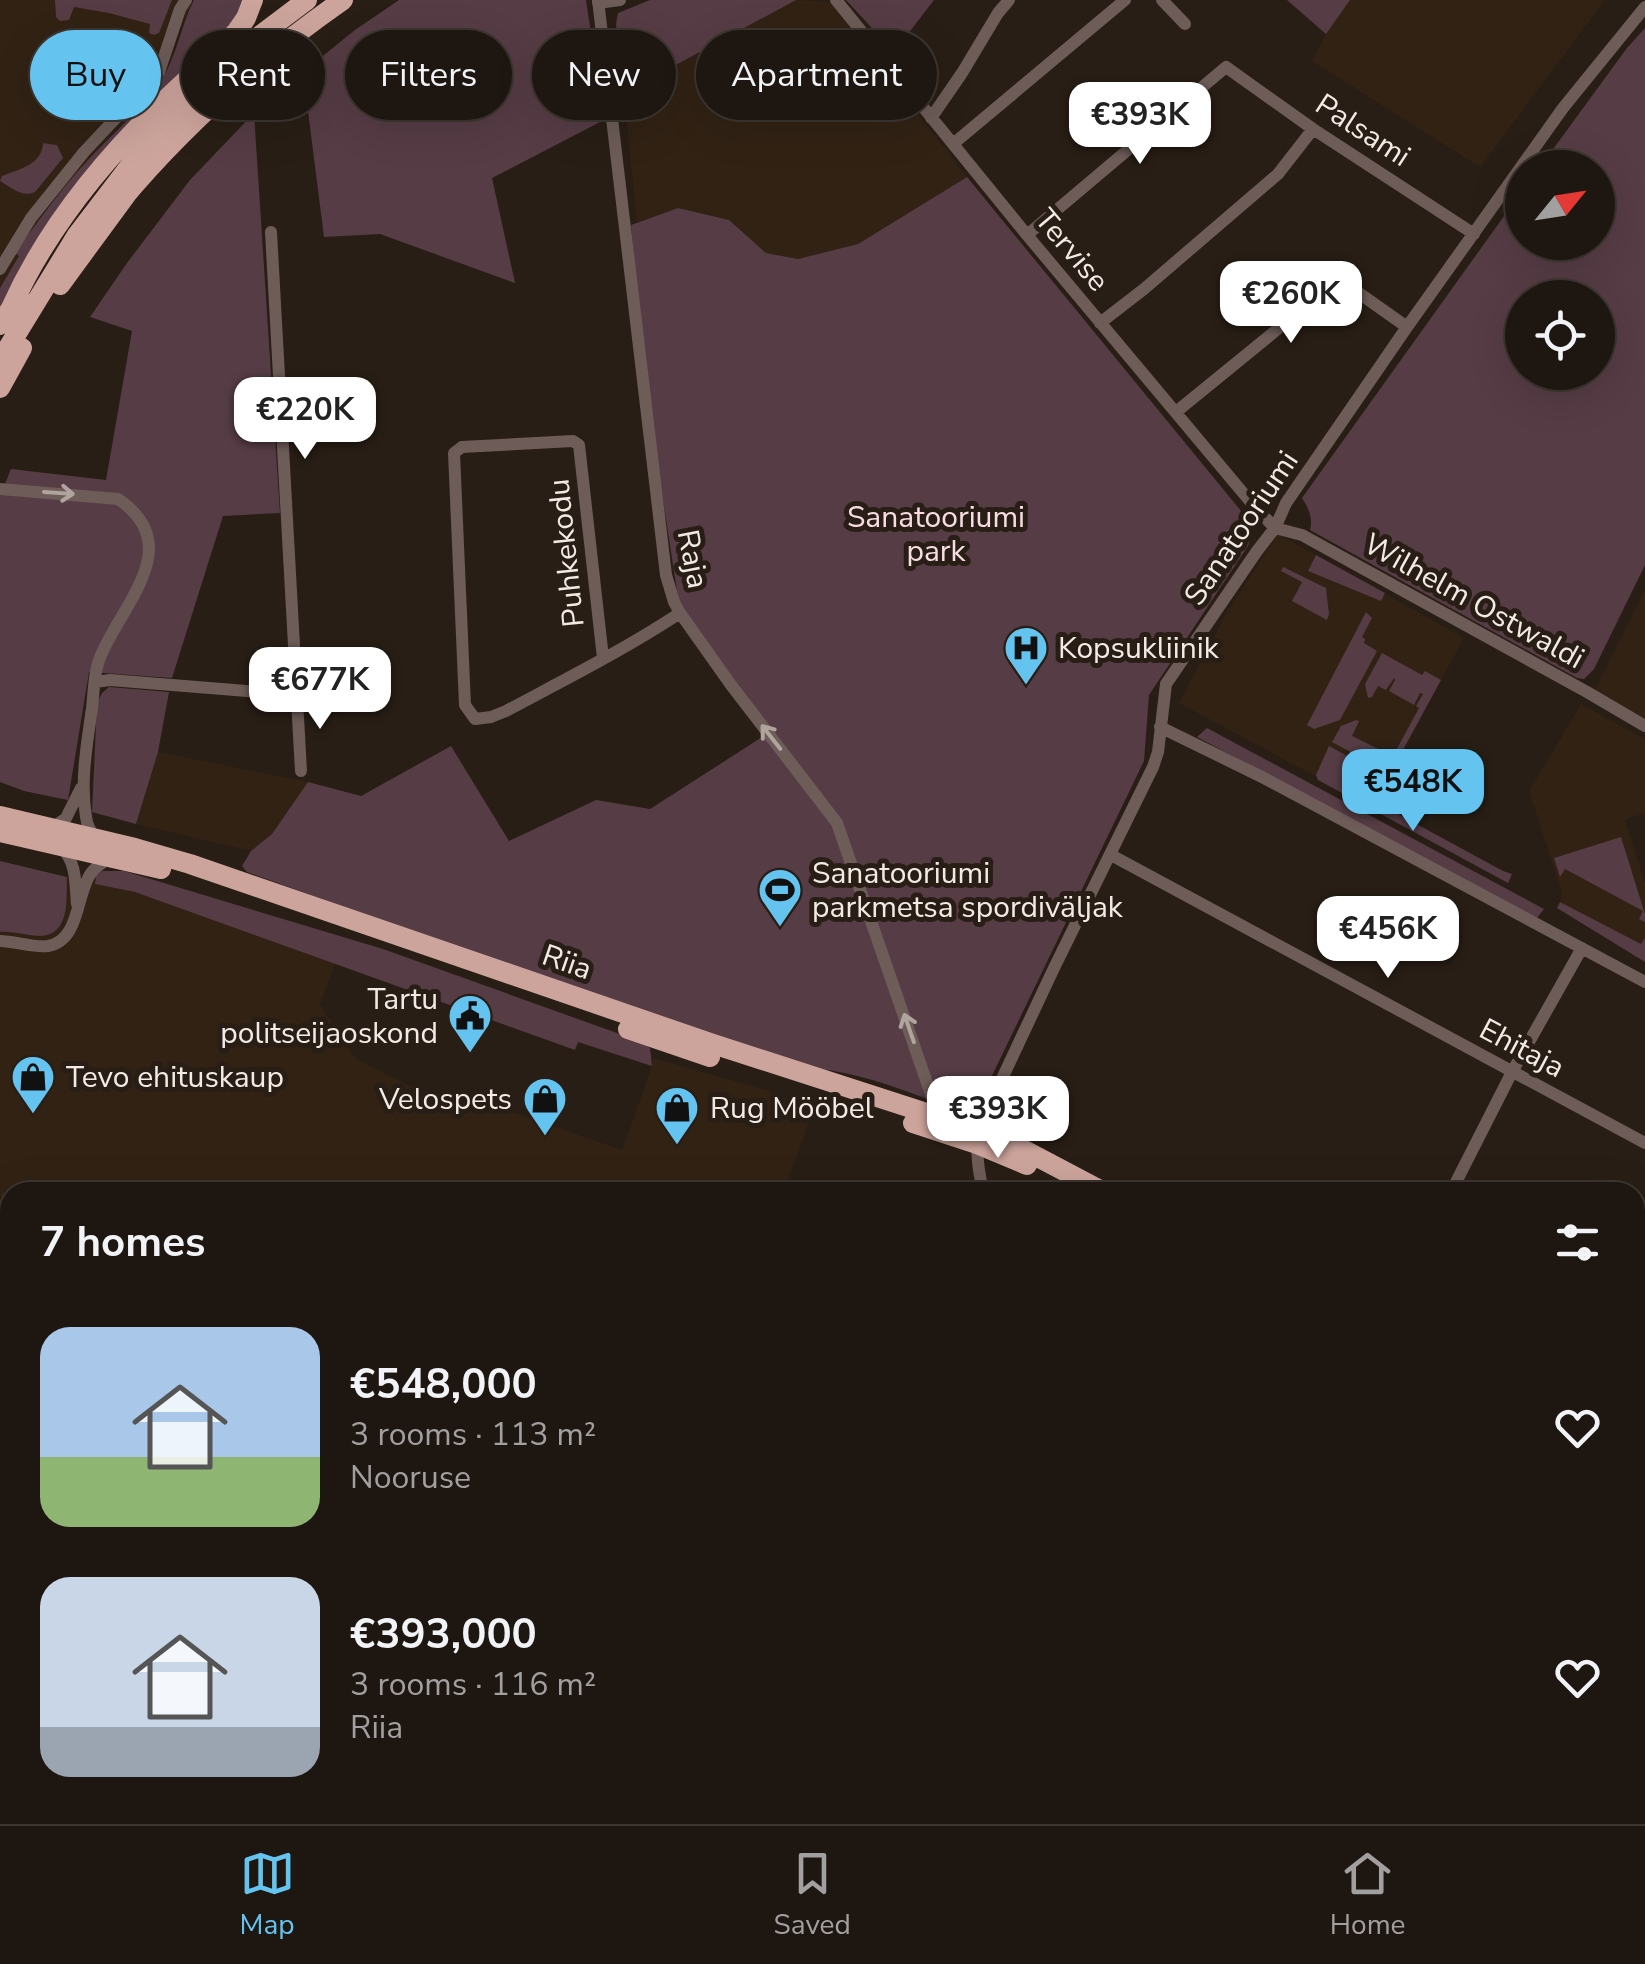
<!DOCTYPE html>
<html lang="en">
<head>
<meta charset="utf-8">
<style>
	:root { --surface:#1e1610; --page:#261f19; --text:#f1f3f6; --muted:#a19f9f; --line:#3c3530; --accent:#65c4ef }
	body { margin:0; font-family:"Nunito Sans",sans-serif; background:var(--page); color:var(--text); height:100vh; display:flex; flex-direction:column; font-size:38px; white-space:nowrap }
	* { box-sizing:border-box; margin:0 }
	p { font-size:32px; color:var(--muted) }
	.icon { flex:none; width:55px; height:55px; fill:none; stroke:currentColor; stroke-width:2; stroke-linecap:round; stroke-linejoin:round }
	.map { position:relative; flex:1; overflow:hidden }
	.sheet { position:absolute; left:0px; top:1182px; width:1645px; height:642px; display:flex; flex-direction:column; background:var(--surface); border-radius:30px 30px 0 0; box-shadow:0 10px 40px #0002,0 0 0 2px var(--line) }
	.sheet>* { flex:none }
	.banner { position:absolute; left:30px; top:30px; width:1000px; height:90px; display:flex; gap:20px }
	.needle { width:65px; rotate:60deg }
	.tools { position:absolute; left:1505px; top:150px; display:grid; gap:20px }
	.tools a { display:grid; place-items:center; width:110px; height:110px; border-radius:50%; background:var(--surface); box-shadow:0 10px 40px #0002,0 0 0 2px var(--line); font-size:50px }
	.price { position:absolute; translate:-50% -85px; padding:0 22px; border-radius:20px; background:#fff; color:#222; font-size:32px; line-height:65px; filter:drop-shadow(0 2px 5px #0008) }
	.price::after { content:''; position:absolute; left:50%; top:60px; width:30px; height:22px; margin-left:-15px; background:inherit; clip-path:polygon(0 0,100% 0,50% 100%) }
	.price.on { background:var(--accent); color:#111 }
	ul { padding:0; list-style:none }
	li { display:flex; align-items:center; gap:30px; height:250px; padding:0 40px }
	li span { display:grid; place-items:center; flex:none; width:280px; height:200px; border-radius:30px; color:#555 }
	li>.icon { margin-inline-start:auto }
	span .icon { width:120px; height:120px; fill:#fffc; stroke-width:1 }
	li b { font-size:42px }
	h2 { display:flex; justify-content:space-between; align-items:center; height:120px; padding:0 40px; font-size:42px }
	.tag { padding:0 35px; border-radius:45px; background:var(--surface); box-shadow:0 10px 40px #0002,0 0 0 2px var(--line); font-size:35px; line-height:90px }
	.tag.on { background:var(--accent); color:#111 }
	.tab-bar { display:flex; justify-content:space-around; align-items:center; height:140px; border-top:2px solid var(--line); background:var(--surface); font-size:28px; color:var(--muted) }
	.tab-bar a { display:grid; justify-items:center; gap:5px }
	.tab-bar .on { color:var(--accent) }
	.map>svg:first-child { display:block }
	.built { fill:#312214 }
	.green { fill:#563c45; fill-rule:evenodd }
	.lines { fill:none; stroke-linecap:round; stroke-linejoin:round }
	.minor { stroke:#6d5c58; stroke-width:12 }
	.tertiary { stroke:#6d5c58; stroke-width:15 }
	.trunk { stroke:#cca49c; stroke-width:20 }
	.oneway { stroke:#b0a49e }
	.labels { text-anchor:middle; stroke-width:10; stroke-linejoin:round; paint-order:stroke }
	.street-label { font-size:30px; fill:#f2ebe5; stroke:#281e15 }
	.park-label { font-size:30px; fill:#f8dce4; stroke:#281e15 }
	.poi-label { font-size:30px; fill:#f2ebe5; stroke:#281e15; text-anchor:start }
</style>
</head>
<body>
<div class="map">
<svg width="1645" height="1824" viewBox="0 0 1645 1824">
	<rect width="100%" height="100%" fill="#281e15"/>
	<path class="built" d="M0 0H194L181 27 172 57 159 83 85 163 46 210 16 252 20 255 0 288Z
		M796 0 831 2 967 177 858 244 798 259 766 253 729 220 678 208 637 222 624 93Z
		M1350 0H1603L1604 1 1480 167 1312 61 1326 34Z
		M1278 534 1464 638 1373 807 1179 703 1226 614Z
		M1645 590V719L1595 690Z
		M1581 704 1645 739V813L1625 820 1645 883V947L1560 902 1562 893 1529 791Z
		M158 752 308 782 272 834 251 851 136 824Z
		M67 877 130 890 336 962 320 1004 355 1058 444 1104 449 1090 622 1150 652 1066 653 1058 766 1090 814 1108 784 1192H10V1385L0 1463V932H23L38 936 63 924Z"/>
	<path class="green" d="M55 0H172L159 33 154 35 149 33 150 24 109 13 74 7 69 20 60 21 56 17Z
		M194 0H245L244 8 198 61 0 311V288L19 256 15 253C38 221 61 189 88 160 112 134 142 109 162 79 177 55 181 25 194 0Z
		M399 0H586L604 120 492 178 515 283 380 234 324 237 303 72 355 30Z
		M650 0H796L624 93 616 24 618 13Z
		M846 0H934L894 52Z
		M1287 0H1350L1326 34Z
		M1645 28V565L1594 669 1584 679 1577 678 1310 530C1313 518 1309 509 1302 498L1522 191V242H1598V168L1540 167 1627 48ZM1522 298H1598V372H1522Z
		M254 113 280 513 223 516 172 678 89 672 68 800 24 791 0 782V496L11 469 106 480 132 331 90 317 127 263 190 180Z
		M43 143 57 145 63 158 35 192C22 198 11 187 0 181L2 176C19 169 42 165 43 143Z
		M967 177 1255 528 1248 546 1149 695 1144 761 972 1117C956 1114 942 1105 927 1099 893 1086 854 1072 818 1069L540 977 247 872 242 866 251 851 272 834 308 782 361 796 451 746 509 841 596 800 650 809 770 732 679 604 658 467 639 317 631 225 678 208 729 220 766 253 798 259 858 244Z
		M1316 555 1385 593 1381 601 1308 571Z
		M1283 567 1326 588 1329 614 1327 620 1292 601 1302 582 1281 571Z
		M1366 612 1372 618 1362 637 1365 639 1364 643 1377 651 1340 720 1314 729 1307 725Z
		M1382 653 1422 675 1425 671 1441 680 1385 783 1369 762 1332 742 1341 726 1356 720 1359 721 1352 736 1393 756 1419 708 1416 706 1423 694 1420 693 1414 705 1389 691 1395 680 1394 678 1386 690 1378 686 1372 697 1368 698 1365 684Z
		M109 687 169 692 158 752 136 824 92 812 97 703 102 693Z
		M1207 728 1544 909 1537 918 1197 737Z
		M1329 746 1367 767 1369 769 1366 773 1382 791 1376 802 1503 871 1512 874 1508 883 1318 780 1316 775Z
		M1621 837 1645 914V922L1639 919 1643 911 1565 869 1560 877 1554 858Z
		M0 861 67 877C66 898 71 935 40 936 27 936 14 931 0 932Z
		M102 871H124L383 949 642 1042 650 1048 652 1066 578 1042 575 1050 135 892 95 884 96 875Z
		M1560 902 1641 944 1645 938V962L1557 908Z
		M811 1815H965L969 1824H814Z"/>
	<g class="lines">
		<path class="minor" d="M598 0 666 575 674 602 680 613 731 685 837 823 935 1106 944 1118
			M836 0 1027 235 1254 506 1275 528 1302 535 1587 692 1645 726
			M1162 0 1185 24
			M598 3 620 0
			M931 118 962 73 998 13 1009 0
			M953 144 1125 0
			M271 232 301 771
			M1027 235 1226 67 1313 129 1474 234
			M0 269 31 218 84 152 159 72 180 9 186 0
			M1100 323 1144 289 1278 174 1313 129
			M1176 412 1339 279 1407 327
			M0 489 118 499C186 545 124 602 101 655 94 671 94 690 92 708 87 744 80 781 86 817 87 825 90 831 95 838
			M603 658 579 445 573 441 462 447 454 453 465 705 475 719 491 717 506 711C564 680 624 650 680 613
			M95 682 110 680 296 695
			M1160 727 1262 777 1645 982
			M51 829 66 818 81 788
			M62 848C77 864 75 883 77 904
			M1111 855 1645 1143
			M0 941C15 941 33 948 48 946 80 941 76 894 91 873 96 866 103 862 110 858
			M983 1192C977 1163 974 1146 984 1117L1054 968 1153 767 1158 752 1166 684 1257 551 1275 528 1286 503 1407 327 1563 108 1645 7
			M1451 1192 1512 1072 1582 948
			M0 1600 10 1601
			M1635 1624 1645 1629
			M0 1718 10 1733
			M1635 1769 1645 1770
			M67 1815 73 1824
			M528 1815 532 1824
			M796 1815 800 1824
			M975 1815 979 1824
			M1144 1815 1146 1824
			M277 1824 300 1816 316 1820 330 1815
			M1220 1824 1224 1815
			M1352 1824 1356 1815"/>
		<path class="tertiary" d="M1635 1754 1645 1732
			M1602 1824 1606 1815"/>
		<path class="trunk" d="M119 203C184 125 260 58 343 0
			M60 285 126 195
			M11 308C45 232 99 165 158 107 184 81 212 58 237 31L246 18 253 0
			M0 325 19 296
			M0 361 77 235 148 142 246 46 307 0
			M0 388 22 348
			M0 816 135 848 190 864 713 1044 979 1130 1013 1144 1104 1192
			M0 832 161 869
			M628 1029 710 1057
			M913 1123 977 1144 1027 1165
			M1635 1478 1645 1483"/>
	</g>
	<defs><path id="oneway-shaft" d="M-6 0H5M1.5-3L5.5 0L1.5 3" fill="none" stroke-width="1.6" stroke-linecap="round" stroke-linejoin="round" transform="scale(2.5)"/></defs>
	<g class="oneway">
		<use href="#oneway-shaft" transform="translate(59 493) rotate(4)"/>
		<use href="#oneway-shaft" transform="translate(771 737) rotate(-128)"/>
		<use href="#oneway-shaft" transform="translate(909 1028) rotate(-109)"/>
	</g>
	<defs>
		<symbol id="hospital-pin" viewBox="-11 -11 22 30"><path d="M0 17L-7.5 6A9.5 9.5 0 1 1 7.5 6Z" fill="#65c4ef" stroke="#281e15"/><path d="M-5-5h3v3.5h4V-5h3V5h-3V1.5h-4V5h-3Z" fill="#111"/></symbol>
		<symbol id="stadium-pin" viewBox="-11 -11 22 30"><path d="M0 17L-7.5 6A9.5 9.5 0 1 1 7.5 6Z" fill="#65c4ef" stroke="#281e15"/><path d="M0-5a6.5 5 0 1 0 0 10a6.5 5 0 1 0 0-10ZM-3.5-1.8h7v3.6h-7Z" fill="#111"/></symbol>
		<symbol id="civic-pin" viewBox="-11 -11 22 30"><path d="M0 17L-7.5 6A9.5 9.5 0 1 1 7.5 6Z" fill="#65c4ef" stroke="#281e15"/><path d="M-.6-6.5H3V-4.5H.6V-3L4-1V1h2V6H-6V1h2V-1L-.6-3ZM-1.2 2.5V6h2.4V2.5Z" fill="#111"/></symbol>
		<symbol id="shop-pin" viewBox="-11 -11 22 30"><path d="M0 17L-7.5 6A9.5 9.5 0 1 1 7.5 6Z" fill="#65c4ef" stroke="#281e15"/><path d="M-5-2.5h2.3a2.7 3.5 0 0 1 5.4 0H5L5.5 6h-11ZM-1.5-2.5h3a1.5 2.3 0 0 0-3 0Z" fill="#111"/></symbol>
	</defs>
	<g fill-rule="evenodd">
		<use href="#hospital-pin" x="1001" y="623" width="50" height="68"/>
		<use href="#stadium-pin" x="755" y="865" width="50" height="68"/>
		<use href="#civic-pin" x="445" y="991" width="50" height="68"/>
		<use href="#shop-pin" x="8" y="1052" width="50" height="68"/>
		<use href="#shop-pin" x="520" y="1074" width="50" height="68"/>
		<use href="#shop-pin" x="652" y="1083" width="50" height="68"/>
	</g>
	<g class="labels">
		<g class="street-label">
			<text transform="translate(1363 130) rotate(33)" y="10">Palsami</text>
			<text transform="translate(1072 250) rotate(50)" y="10">Tervise</text>
			<text transform="translate(1241 528) rotate(-56)" y="10">Sanatooriumi</text>
			<text transform="translate(566 553) rotate(-96)" y="10">Puhkekodu</text>
			<text transform="translate(693 559) rotate(79)" y="10">Raja</text>
			<text transform="translate(1474 601) rotate(29)" y="10">Wilhelm Ostwaldi</text>
			<text transform="translate(567 962) rotate(19)" y="10">Riia</text>
			<text transform="translate(1522 1048) rotate(28)" y="10">Ehitaja</text>
		</g>
		<g class="park-label">
			<text x="936" y="527">Sanatooriumi<tspan x="936" dy="34">park</tspan></text>
		</g>
		<g class="poi-label">
			<text x="1058" y="658">Kopsukliinik</text>
			<text x="812" y="883">Sanatooriumi<tspan x="812" dy="34">parkmetsa spordiväljak</tspan></text>
			<text x="438" y="1009" text-anchor="end">Tartu<tspan x="438" dy="34">politseijaoskond</tspan></text>
			<text x="66" y="1087">Tevo ehituskaup</text>
			<text x="512" y="1109" text-anchor="end">Velospets</text>
			<text x="710" y="1118">Rug Mööbel</text>
		</g>
	</g>
</svg>
<div class="tools">
<a><svg class="needle" viewBox="-14 -14 28 28"><path d="M0-13l5 13h-10z" fill="#e53935"/><path d="M0 13l5-13h-10z" fill="#a19f9f"/></svg></a>
<a><svg class="icon" aria-label="locate" viewBox="0 0 24 24"><circle cx="12" cy="12" r="6"/><path d="M12 2v4M12 18v4M2 12h4M18 12h4"/></svg></a>
</div>
<b class="price" style="left:1140px;top:167px">€393K</b>
<b class="price" style="left:1291px;top:346px">€260K</b>
<b class="price" style="left:305px;top:462px">€220K</b>
<b class="price" style="left:320px;top:732px">€677K</b>
<b class="price on" style="left:1413px;top:834px">€548K</b>
<b class="price" style="left:1388px;top:981px">€456K</b>
<b class="price" style="left:998px;top:1161px">€393K</b>
<div class="banner">
<a class="tag on">Buy</a>
<a class="tag">Rent</a>
<a class="tag">Filters</a>
<a class="tag">New</a>
<a class="tag">Apartment</a>
</div>
<section class="sheet">
<h2>7 homes<svg class="icon" aria-label="filters" viewBox="0 0 24 24"><path d="M4 7h16M4 17h16"/><circle cx="9" cy="7" r="2"/><circle cx="15" cy="17" r="2"/></svg></h2>
<ul>
<li><span style="background:linear-gradient(#a9c7e8 65%,#8fb573 0)"><svg class="icon" aria-label="home" viewBox="0 0 24 24"><path d="M3 11l9-7 9 7M6 9v11h12V9"/></svg></span><div><b>€548,000</b><p>3 rooms · 113 m²</p><p>Nooruse</p></div><svg class="icon" aria-label="heart" viewBox="0 0 24 24"><path d="M12 20l-8-8c-3-5 5-10 8-4 3-6 11-1 8 4z"/></svg></li>
<li><span style="background:linear-gradient(#c9d6e8 75%,#9aa5b1 0)"><svg class="icon" aria-label="home" viewBox="0 0 24 24"><path d="M3 11l9-7 9 7M6 9v11h12V9"/></svg></span><div><b>€393,000</b><p>3 rooms · 116 m²</p><p>Riia</p></div><svg class="icon" aria-label="heart" viewBox="0 0 24 24"><path d="M12 20l-8-8c-3-5 5-10 8-4 3-6 11-1 8 4z"/></svg></li>
</ul>
</section>
</div>
<nav class="tab-bar">
<a class="on"><svg class="icon" aria-label="map" viewBox="0 0 24 24"><path d="M3 6l6-2 6 2 6-2v14l-6 2-6-2-6 2zM9 4v14M15 6v14"/></svg>Map</a>
<a><svg class="icon" aria-label="saved" viewBox="0 0 24 24"><path d="M7 4h10v16l-5-4-5 4z"/></svg>Saved</a>
<a><svg class="icon" aria-label="home" viewBox="0 0 24 24"><path d="M3 11l9-7 9 7M6 9v11h12V9"/></svg>Home</a>
</nav>
</body>
</html>
